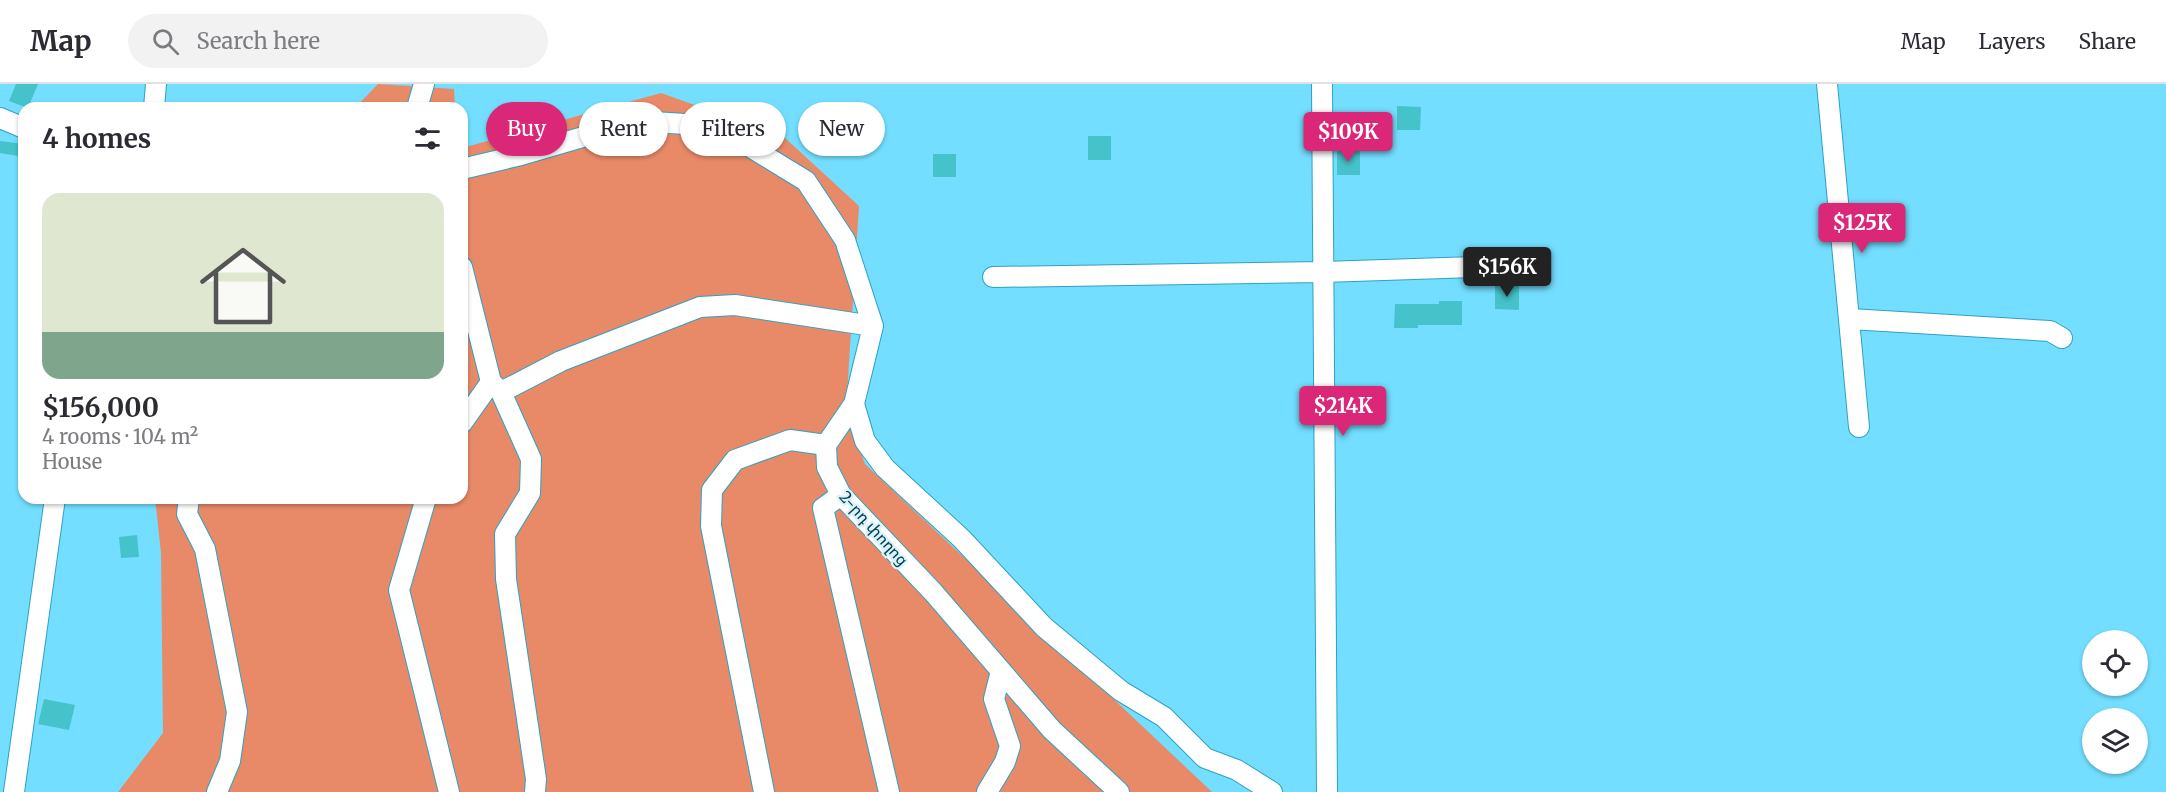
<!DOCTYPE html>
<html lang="en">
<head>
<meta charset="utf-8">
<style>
	:root { --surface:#fff; --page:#f2f2f3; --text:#2b2b33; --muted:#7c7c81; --line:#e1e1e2; --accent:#db2777 }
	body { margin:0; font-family:Merriweather,"Noto Sans Armenian",serif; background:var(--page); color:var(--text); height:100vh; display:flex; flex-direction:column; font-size:22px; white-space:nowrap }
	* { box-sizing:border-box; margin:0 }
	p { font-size:20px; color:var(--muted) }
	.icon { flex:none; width:33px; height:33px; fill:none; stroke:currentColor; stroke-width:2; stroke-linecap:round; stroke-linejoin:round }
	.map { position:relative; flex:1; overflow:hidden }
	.panel { position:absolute; left:18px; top:18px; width:450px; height:402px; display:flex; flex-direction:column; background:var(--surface); border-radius:18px; box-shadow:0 2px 4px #0004 }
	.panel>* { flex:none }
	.banner { position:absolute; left:486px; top:18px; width:570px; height:54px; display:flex; gap:12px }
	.fabs { position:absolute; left:2082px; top:546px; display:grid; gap:12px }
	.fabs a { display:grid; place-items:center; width:66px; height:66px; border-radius:50%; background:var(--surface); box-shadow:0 2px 4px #0004; font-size:30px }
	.price { position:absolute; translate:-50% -51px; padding:0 14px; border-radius:6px; background:var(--accent); color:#fff; font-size:20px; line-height:39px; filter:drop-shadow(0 2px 3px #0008) }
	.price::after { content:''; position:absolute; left:50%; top:36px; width:18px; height:14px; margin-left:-9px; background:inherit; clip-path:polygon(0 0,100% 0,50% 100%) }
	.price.current { background:#222; color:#fff }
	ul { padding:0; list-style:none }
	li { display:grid; align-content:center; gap:12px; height:318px; padding:0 24px }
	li+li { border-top:2px solid var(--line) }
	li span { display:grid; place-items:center; height:186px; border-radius:18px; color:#555 }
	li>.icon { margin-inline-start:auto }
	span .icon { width:108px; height:108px; fill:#fffc; stroke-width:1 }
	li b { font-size:26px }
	h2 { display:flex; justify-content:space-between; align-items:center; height:72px; padding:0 24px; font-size:26px }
	.pill { padding:0 21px; border-radius:27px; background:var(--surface); box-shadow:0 2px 4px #0004; font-size:21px; line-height:54px }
	.pill.current { background:var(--accent); color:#fff }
	header { display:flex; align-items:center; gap:36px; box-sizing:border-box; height:84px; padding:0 30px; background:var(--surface); border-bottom:2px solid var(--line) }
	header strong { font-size:28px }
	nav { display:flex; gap:33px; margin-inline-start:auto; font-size:21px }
	.search { width:420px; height:54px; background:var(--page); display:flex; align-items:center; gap:15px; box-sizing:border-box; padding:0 21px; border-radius:33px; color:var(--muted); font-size:22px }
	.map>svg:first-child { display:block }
	.green { fill:#e88a68 }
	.building { fill:#46c3ca }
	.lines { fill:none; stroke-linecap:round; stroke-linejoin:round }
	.minor-casing { stroke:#2fa1c1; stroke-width:22 }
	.minor { stroke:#fff; stroke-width:20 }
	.labels { text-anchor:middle; stroke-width:4.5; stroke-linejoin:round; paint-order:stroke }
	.street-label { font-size:16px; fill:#0a3b48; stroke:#d7f3fd }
</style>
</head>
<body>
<header>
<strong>Map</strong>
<div class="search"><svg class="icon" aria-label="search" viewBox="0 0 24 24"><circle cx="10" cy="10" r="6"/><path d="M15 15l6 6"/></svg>Search here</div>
<nav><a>Map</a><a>Layers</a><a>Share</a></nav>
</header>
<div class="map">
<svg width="2166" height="708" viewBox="0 0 2166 708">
	<rect width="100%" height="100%" fill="#73deff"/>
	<path class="green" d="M378 0 454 5 455 24H355Z
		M661 9 784 53 859 122 846 326 865 380 1212 708H118L163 649 161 469 155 414H462V64Z"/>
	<path class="building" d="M16 0H38L28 24 9 17Z
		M1397 22 1421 23 1420 46H1397Z
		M1088 52H1111V76H1088Z
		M0 57 24 60V73L0 69Z
		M1337 67H1360V91H1337Z
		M933 70H956V93H933Z
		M1495 202H1519V226L1495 225Z
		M1439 217H1462V241H1418V244H1394L1395 220H1439Z
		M137 451 139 473 121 474 119 453Z
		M44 615 75 621 69 646 38 640Z"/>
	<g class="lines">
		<defs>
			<path id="minor" d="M1322 0 1327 708
				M1827 0 1859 343
				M154 24 156 0
				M417 24 424 0
				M0 34 24 44
				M462 85 521 71 638 37 716 42 806 97 845 156 873 242 854 320 826 361 827 383 841 411 933 508 1052 646 1119 708
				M462 183 491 298 462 339
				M993 193 1323 188 1505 182
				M1850 235 2050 247 2062 254
				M491 298 501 308 531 375 530 409 505 450 506 495 536 695 535 708
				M501 308 561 277 700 223 735 221 873 242
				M854 320 865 357 885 384 962 455 1044 543 1121 607 1164 633 1205 674 1237 686 1272 708
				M841 411 823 424 889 708
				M189 414 187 430 205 465 237 628 230 677 217 708
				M426 414 399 506 449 708
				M14 708 55 414
				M764 708 711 442 712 406 735 376 790 356 826 361
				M987 708 1005 678 1010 662 994 615 1001 587"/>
		</defs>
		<use href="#minor" class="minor-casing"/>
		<use href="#minor" class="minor"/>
	</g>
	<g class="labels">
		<g class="street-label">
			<text transform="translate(874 444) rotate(48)" y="6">2-րդ փողոց</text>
		</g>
	</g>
</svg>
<div class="fabs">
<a><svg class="icon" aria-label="locate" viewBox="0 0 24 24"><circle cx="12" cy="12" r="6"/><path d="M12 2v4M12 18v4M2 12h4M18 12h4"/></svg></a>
<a><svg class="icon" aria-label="layers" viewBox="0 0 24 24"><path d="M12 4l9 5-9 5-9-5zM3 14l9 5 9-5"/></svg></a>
</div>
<b class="price" style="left:1348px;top:79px">$109K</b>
<b class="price" style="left:1862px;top:170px">$125K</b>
<b class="price current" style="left:1507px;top:214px">$156K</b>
<b class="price" style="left:1343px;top:353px">$214K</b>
<div class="banner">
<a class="pill current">Buy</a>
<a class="pill">Rent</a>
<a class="pill">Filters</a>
<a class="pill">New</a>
</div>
<section class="panel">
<h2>4 homes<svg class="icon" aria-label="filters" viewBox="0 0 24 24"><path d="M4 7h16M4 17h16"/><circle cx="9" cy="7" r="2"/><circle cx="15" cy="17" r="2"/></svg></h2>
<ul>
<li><span style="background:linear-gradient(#dfe7d0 75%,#7fa58c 0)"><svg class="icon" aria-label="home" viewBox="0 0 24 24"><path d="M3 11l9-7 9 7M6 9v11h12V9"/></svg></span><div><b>$156,000</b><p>4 rooms · 104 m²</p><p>House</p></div></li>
</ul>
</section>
</div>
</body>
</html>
